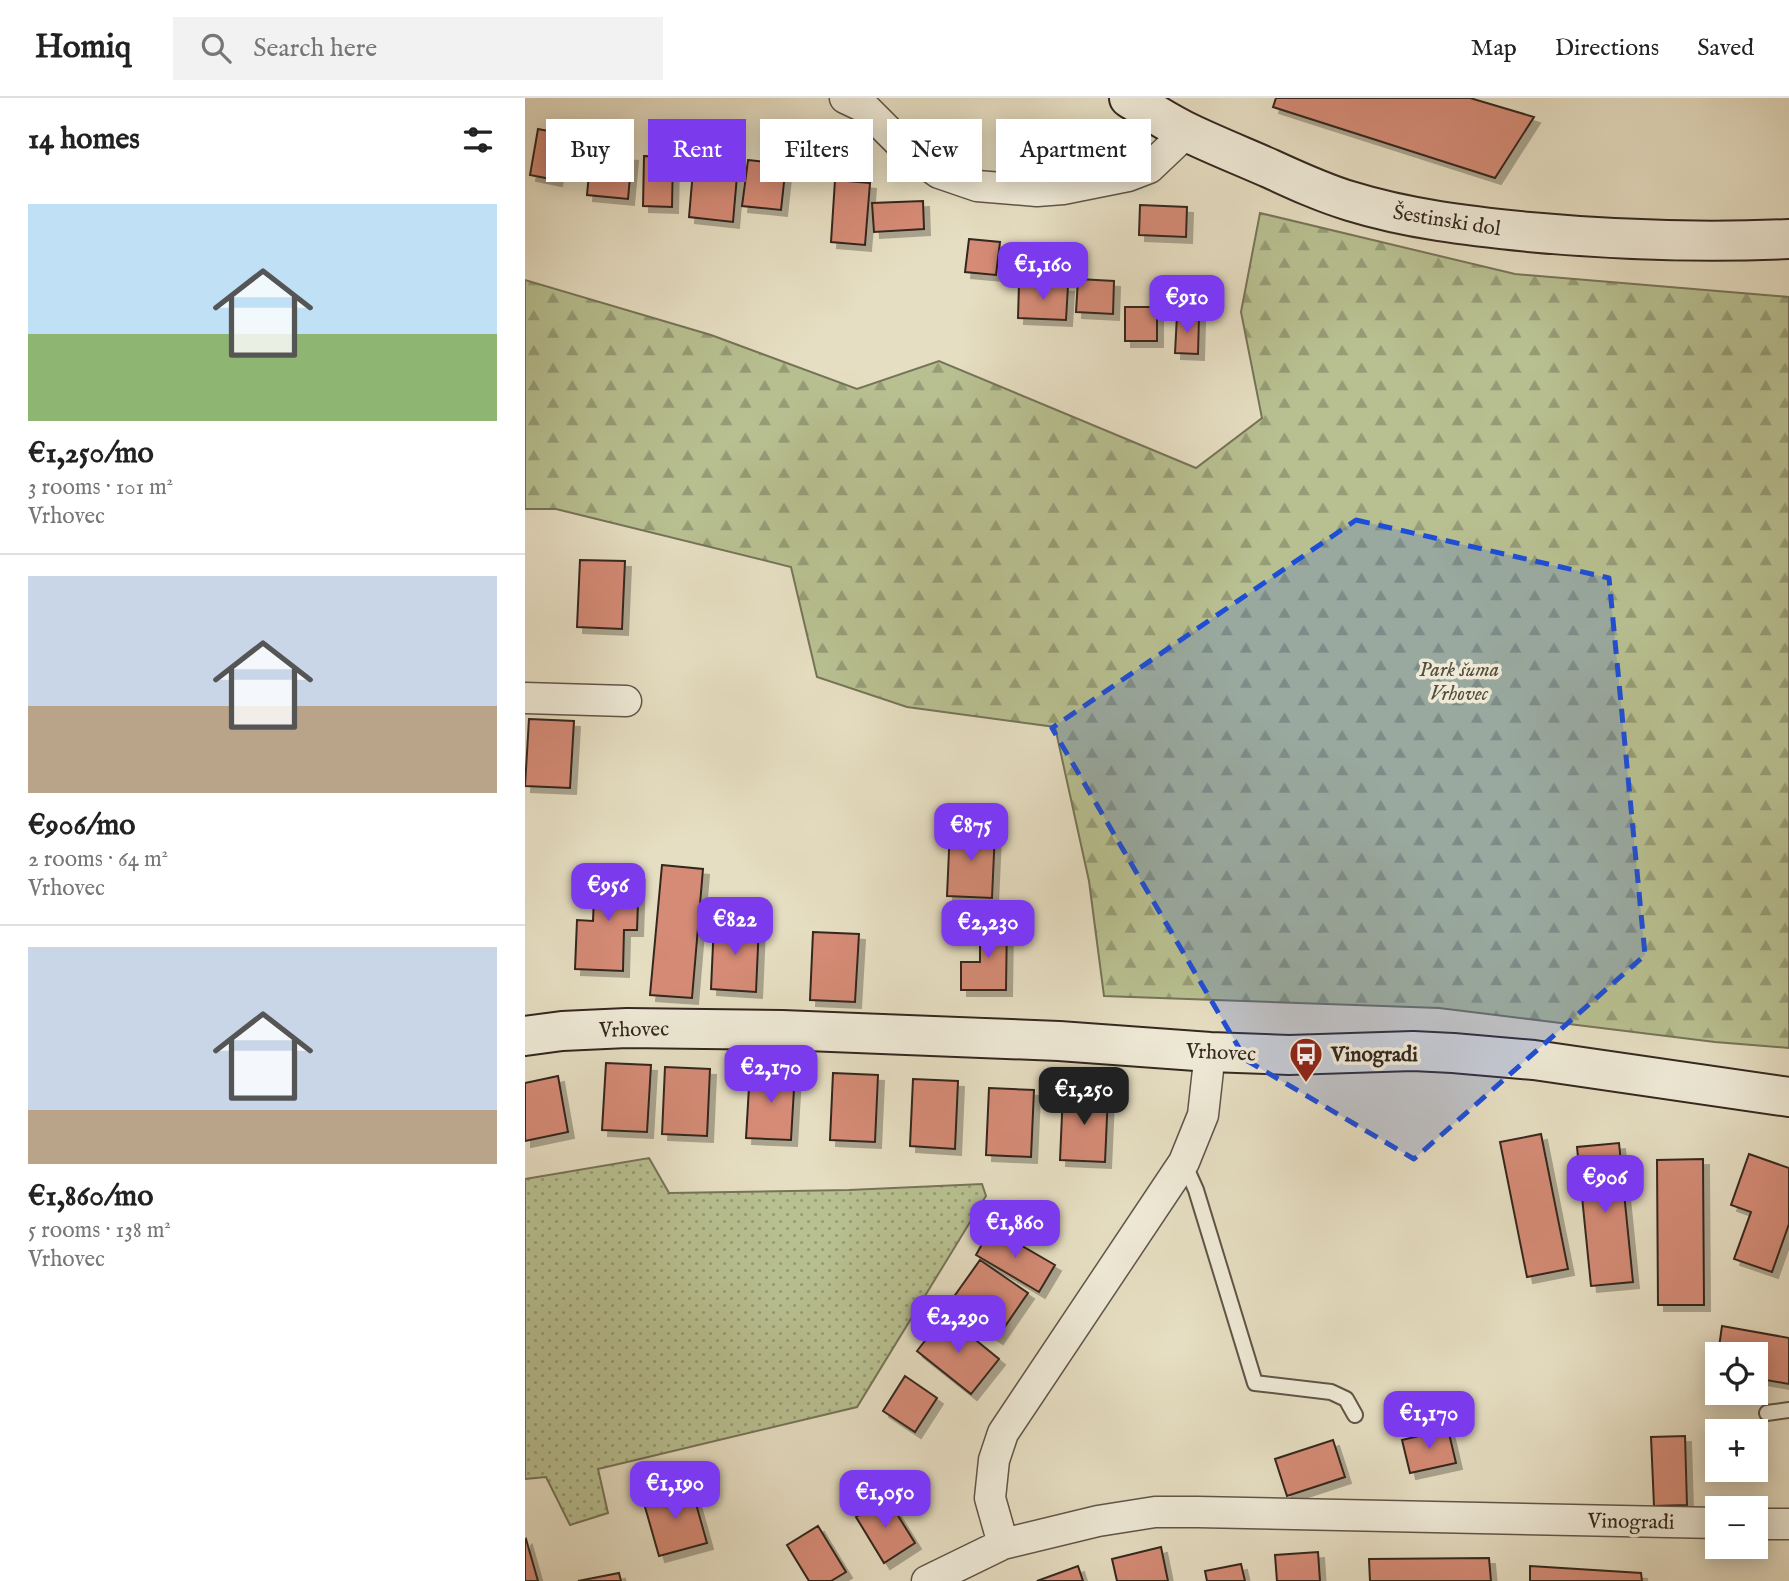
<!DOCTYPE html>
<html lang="en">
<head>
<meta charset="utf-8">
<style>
	:root { --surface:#fff; --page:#f2f2f2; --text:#222; --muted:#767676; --line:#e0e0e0; --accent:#7c3aed }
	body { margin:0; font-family:"IM FELL English",serif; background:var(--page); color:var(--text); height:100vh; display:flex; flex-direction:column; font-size:26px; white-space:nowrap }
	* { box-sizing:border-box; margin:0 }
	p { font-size:23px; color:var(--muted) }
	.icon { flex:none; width:38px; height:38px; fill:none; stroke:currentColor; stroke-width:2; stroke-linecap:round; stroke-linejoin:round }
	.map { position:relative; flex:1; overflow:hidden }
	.sheet { display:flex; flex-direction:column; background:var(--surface); width:525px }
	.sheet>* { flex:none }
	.top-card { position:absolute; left:21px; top:21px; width:665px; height:63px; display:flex; gap:14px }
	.controls { position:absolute; left:1180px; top:1244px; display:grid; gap:14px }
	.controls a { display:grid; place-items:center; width:63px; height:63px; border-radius:0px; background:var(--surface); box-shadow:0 4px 18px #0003; font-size:35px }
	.price { position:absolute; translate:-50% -60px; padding:0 16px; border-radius:14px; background:var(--accent); color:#fff; font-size:23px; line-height:46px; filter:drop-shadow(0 2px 4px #0008) }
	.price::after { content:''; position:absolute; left:50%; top:42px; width:21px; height:16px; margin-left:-10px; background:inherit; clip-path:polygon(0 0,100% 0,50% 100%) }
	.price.current { background:#222; color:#fff }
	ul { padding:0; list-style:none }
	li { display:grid; align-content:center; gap:14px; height:371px; padding:0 28px }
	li+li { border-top:2px solid var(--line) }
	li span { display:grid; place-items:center; height:217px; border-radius:0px; color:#555 }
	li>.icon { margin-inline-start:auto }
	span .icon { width:126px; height:126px; fill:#fffc; stroke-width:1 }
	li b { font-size:30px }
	h2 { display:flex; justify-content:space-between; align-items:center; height:84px; padding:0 28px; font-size:30px }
	.chip { padding:0 24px; border-radius:0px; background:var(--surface); box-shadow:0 4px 18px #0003; font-size:24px; line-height:63px }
	.chip.current { background:var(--accent); color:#fff }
	header { display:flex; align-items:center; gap:42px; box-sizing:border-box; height:98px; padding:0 35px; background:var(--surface); border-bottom:2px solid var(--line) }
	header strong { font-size:33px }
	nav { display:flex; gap:38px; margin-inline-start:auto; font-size:24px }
	.search { width:490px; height:63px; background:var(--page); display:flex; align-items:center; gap:18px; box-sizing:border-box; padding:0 24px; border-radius:0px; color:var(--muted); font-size:26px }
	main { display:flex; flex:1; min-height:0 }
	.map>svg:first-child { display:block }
	.grass { fill:url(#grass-dots); stroke:#767458; stroke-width:2 }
	.forest { fill:url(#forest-firs); stroke:#767458; stroke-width:2 }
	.building { fill:#d58b76; stroke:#34271f; stroke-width:2; filter:url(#shadow) }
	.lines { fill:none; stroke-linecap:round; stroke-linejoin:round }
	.lane-casing { stroke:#605548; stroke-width:18 }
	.street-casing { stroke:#605548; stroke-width:33 }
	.secondary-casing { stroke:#34271f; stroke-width:42 }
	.lane { stroke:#efead7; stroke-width:14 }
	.street { stroke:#efead7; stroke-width:30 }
	.secondary { stroke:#efead7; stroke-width:38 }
	.marked { fill:#1d4ed8; fill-opacity:0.2; stroke:#1d4ed8; stroke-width:5; stroke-dasharray:14 9; stroke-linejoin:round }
	.labels { text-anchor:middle; stroke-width:7; stroke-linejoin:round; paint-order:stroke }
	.street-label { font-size:21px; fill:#34271f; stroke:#efead7 }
	.park-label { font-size:21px; font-style:italic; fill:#554d3c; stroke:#efead7 }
	.poi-label { font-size:21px; font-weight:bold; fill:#34271f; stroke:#efead7; text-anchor:start }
</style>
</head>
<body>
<header>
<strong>Homiq</strong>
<div class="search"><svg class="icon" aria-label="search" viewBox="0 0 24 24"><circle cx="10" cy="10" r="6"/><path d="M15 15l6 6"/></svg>Search here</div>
<nav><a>Map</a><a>Directions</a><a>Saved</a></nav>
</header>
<main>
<section class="sheet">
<h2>14 homes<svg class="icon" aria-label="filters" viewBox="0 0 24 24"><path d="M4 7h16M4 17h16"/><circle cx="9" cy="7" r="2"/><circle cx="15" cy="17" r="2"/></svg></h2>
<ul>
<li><span style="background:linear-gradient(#bfe0f5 60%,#8fb573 0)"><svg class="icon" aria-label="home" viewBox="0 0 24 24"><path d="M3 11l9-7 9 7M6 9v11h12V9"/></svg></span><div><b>€1,250/mo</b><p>3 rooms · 101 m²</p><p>Vrhovec</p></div></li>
<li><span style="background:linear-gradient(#c9d6e8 60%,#b9a48a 0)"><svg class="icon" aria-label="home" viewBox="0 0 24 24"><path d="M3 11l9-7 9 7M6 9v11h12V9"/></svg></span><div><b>€906/mo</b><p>2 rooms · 64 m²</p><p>Vrhovec</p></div></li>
<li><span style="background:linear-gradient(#c9d6e8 75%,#b9a48a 0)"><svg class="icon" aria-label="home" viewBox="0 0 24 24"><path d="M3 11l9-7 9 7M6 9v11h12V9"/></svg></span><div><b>€1,860/mo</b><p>5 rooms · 138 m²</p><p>Vrhovec</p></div></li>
</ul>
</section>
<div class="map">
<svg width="1264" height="1483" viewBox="0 0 1264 1483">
	<defs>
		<pattern id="grass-dots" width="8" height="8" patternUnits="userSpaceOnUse" patternTransform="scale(1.75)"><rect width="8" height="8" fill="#b8c091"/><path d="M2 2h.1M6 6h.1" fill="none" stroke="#969c76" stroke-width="1.8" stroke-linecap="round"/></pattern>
		<pattern id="forest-firs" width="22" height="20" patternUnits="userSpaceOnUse" patternTransform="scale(1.75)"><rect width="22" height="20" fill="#b8c091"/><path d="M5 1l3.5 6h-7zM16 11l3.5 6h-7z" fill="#969c76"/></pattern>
		<filter id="shadow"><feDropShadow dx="6" dy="6" stdDeviation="0" flood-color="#0004"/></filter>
	</defs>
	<rect width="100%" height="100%" fill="#e6dec2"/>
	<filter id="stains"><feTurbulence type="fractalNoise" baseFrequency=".00286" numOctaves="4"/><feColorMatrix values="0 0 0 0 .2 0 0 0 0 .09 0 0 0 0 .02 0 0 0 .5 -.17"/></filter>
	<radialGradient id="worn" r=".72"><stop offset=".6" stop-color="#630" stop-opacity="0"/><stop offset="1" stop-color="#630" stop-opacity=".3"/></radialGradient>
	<path class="grass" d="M124 1060 144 1095 324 1092 457 1086 461 1098 332 1309 73 1371 83 1415 45 1427 21 1379 0 1381V1081Z"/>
	<path class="forest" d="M735 115 990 176 1264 199V950L1190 944 914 910 579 898 564 783 530 629 382 609 292 579 266 469 31 411H0V182L186 237 332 291 414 263 671 370 737 320 716 214Z"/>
	<path class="building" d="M751 0H945L1009 19 970 80 748 9Z
		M13 31 39 36 31 82 5 77Z
		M66 54 107 57 103 101 62 97Z
		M119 58 148 59 147 109 118 108Z
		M169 61 213 66 208 124 164 119Z
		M223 62 261 66 256 112 217 108Z
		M310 82 345 85 340 147 306 144Z
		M398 103 399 131 349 134 347 105Z
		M615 107 662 109 661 139 614 137Z
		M444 141 475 144 471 177 440 174Z
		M553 181 589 183 588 216 551 214Z
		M494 186 543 188 541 222 493 220Z
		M600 209H632V243H600Z
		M652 217 674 218 673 256 650 255Z
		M55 462 100 463 97 531 52 529Z
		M4 621 49 623 45 690 0 688Z
		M425 730 470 733 467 800 422 798Z
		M137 767 178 771 167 900 125 897Z
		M70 775 114 776 112 832H99L98 873 50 871 52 822 68 823Z
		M455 822H482L481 892H436V864H455Z
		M189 824 234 826 231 894 186 891Z
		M288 834 334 836 330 904 285 902Z
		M81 965 126 967 122 1034 77 1032Z
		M140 969 185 971 182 1038 137 1036Z
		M225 972 270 974 266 1042 221 1040Z
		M308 975 353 977 350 1044 305 1042Z
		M33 978 43 1034 0 1043V985Z
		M388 981 433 983 430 1051 385 1048Z
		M464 990 509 992 506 1059 461 1057Z
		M538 994 583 997 580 1064 535 1062Z
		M1016 1036 1043 1171 1002 1179 975 1044Z
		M1094 1045 1108 1184 1066 1188 1052 1049Z
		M1224 1056 1264 1070V1126L1247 1174 1209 1161 1226 1114 1206 1107Z
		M1178 1061 1179 1207H1133L1132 1062Z
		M466 1130 530 1167 514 1194 451 1157Z
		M455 1162 503 1195 472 1240 423 1207Z
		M420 1217 474 1261 446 1296 392 1253Z
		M1197 1228 1264 1240V1286L1230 1280V1256H1193Z
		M380 1278 412 1300 390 1334 358 1313Z
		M923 1331 931 1365 885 1375 877 1342Z
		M1160 1338 1162 1407 1129 1408 1126 1339Z
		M808 1342 820 1379 762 1398 750 1361Z
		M166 1388 182 1445 134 1458 118 1402Z
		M362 1400 390 1445 359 1465 331 1419Z
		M293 1428 321 1474 306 1483H284L262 1447Z
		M1 1441 13 1483H0V1442Z
		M636 1449 643 1483H592L587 1461Z
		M793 1454 795 1483H752L750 1457Z
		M964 1460 966 1483H845L844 1461Z
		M716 1466 720 1483H682L680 1473Z
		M553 1468 558 1483H512Z
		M1005 1468 1116 1475 1117 1483H1005Z
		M94 1475 96 1483H53Z"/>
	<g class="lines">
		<defs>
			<path id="lane" d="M659 1065 671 1092 730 1285 806 1294 821 1301 830 1317
				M1242 1315 1264 1312"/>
			<path id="street" d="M320 0 339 9 383 53 414 75 452 88 512 93 538 91 603 78 624 70 662 34
				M0 600 101 603
				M1230 1426H1264
				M478 1446 465 1400 469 1362 478 1335 659 1064 678 1017 685 954
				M402 1483 478 1446 573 1423 630 1414H672L1192 1425"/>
			<path id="secondary" d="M604 0C623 12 643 25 664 35 691 48 719 59 746 71 772 83 798 95 825 103 883 121 944 128 1004 134 1091 142 1177 145 1264 141
				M0 938 37 933 102 930 257 932 534 943 685 954 764 957 888 953 928 955 1009 962 1264 999"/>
		</defs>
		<use href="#lane" class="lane-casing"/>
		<use href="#street" class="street-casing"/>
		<use href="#secondary" class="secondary-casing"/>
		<use href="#lane" class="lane"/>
		<use href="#street" class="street"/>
		<use href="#secondary" class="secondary"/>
	</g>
	<path class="marked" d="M831 422 1084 480 1120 857 889 1061 721 962 527 630Z"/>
	<defs>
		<symbol id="bus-pin" viewBox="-11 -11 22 30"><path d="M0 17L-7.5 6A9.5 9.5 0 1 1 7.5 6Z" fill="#8f2418" stroke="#efead7"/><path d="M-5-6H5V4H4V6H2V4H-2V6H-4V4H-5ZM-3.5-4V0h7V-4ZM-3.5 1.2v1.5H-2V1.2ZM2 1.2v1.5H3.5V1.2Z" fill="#fff"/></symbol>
	</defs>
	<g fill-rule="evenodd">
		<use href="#bus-pin" x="762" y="937" width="38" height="52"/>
	</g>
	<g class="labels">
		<g class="street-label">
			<text transform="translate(922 122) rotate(9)" y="7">Šestinski dol</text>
			<text transform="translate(109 931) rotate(-1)" y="7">Vrhovec</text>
			<text transform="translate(696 954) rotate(3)" y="7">Vrhovec</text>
			<text transform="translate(1106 1423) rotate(1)" y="7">Vinogradi</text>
		</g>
		<g class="park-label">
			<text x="934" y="578">Park šuma<tspan x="934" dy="24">Vrhovec</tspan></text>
		</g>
		<g class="poi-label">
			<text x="806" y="963">Vinogradi</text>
		</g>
	</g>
	<rect width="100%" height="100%" filter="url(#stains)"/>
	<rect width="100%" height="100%" fill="url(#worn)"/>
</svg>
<div class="controls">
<a><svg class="icon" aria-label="locate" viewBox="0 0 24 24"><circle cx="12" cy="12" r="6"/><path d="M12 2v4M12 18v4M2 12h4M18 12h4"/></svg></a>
<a>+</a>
<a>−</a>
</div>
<b class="price" style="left:518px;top:204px">€1,160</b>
<b class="price" style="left:662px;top:237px">€910</b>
<b class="price" style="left:446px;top:765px">€875</b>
<b class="price" style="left:83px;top:825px">€956</b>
<b class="price" style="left:210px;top:859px">€822</b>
<b class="price" style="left:463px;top:862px">€2,230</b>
<b class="price" style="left:246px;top:1007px">€2,170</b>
<b class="price current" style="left:559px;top:1029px">€1,250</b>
<b class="price" style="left:1080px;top:1117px">€906</b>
<b class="price" style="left:490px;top:1162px">€1,860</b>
<b class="price" style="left:433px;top:1257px">€2,290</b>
<b class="price" style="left:904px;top:1353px">€1,170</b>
<b class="price" style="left:150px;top:1423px">€1,190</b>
<b class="price" style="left:360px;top:1432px">€1,050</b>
<div class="top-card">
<a class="chip">Buy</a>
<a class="chip current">Rent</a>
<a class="chip">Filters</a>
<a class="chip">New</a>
<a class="chip">Apartment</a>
</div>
</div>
</main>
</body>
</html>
